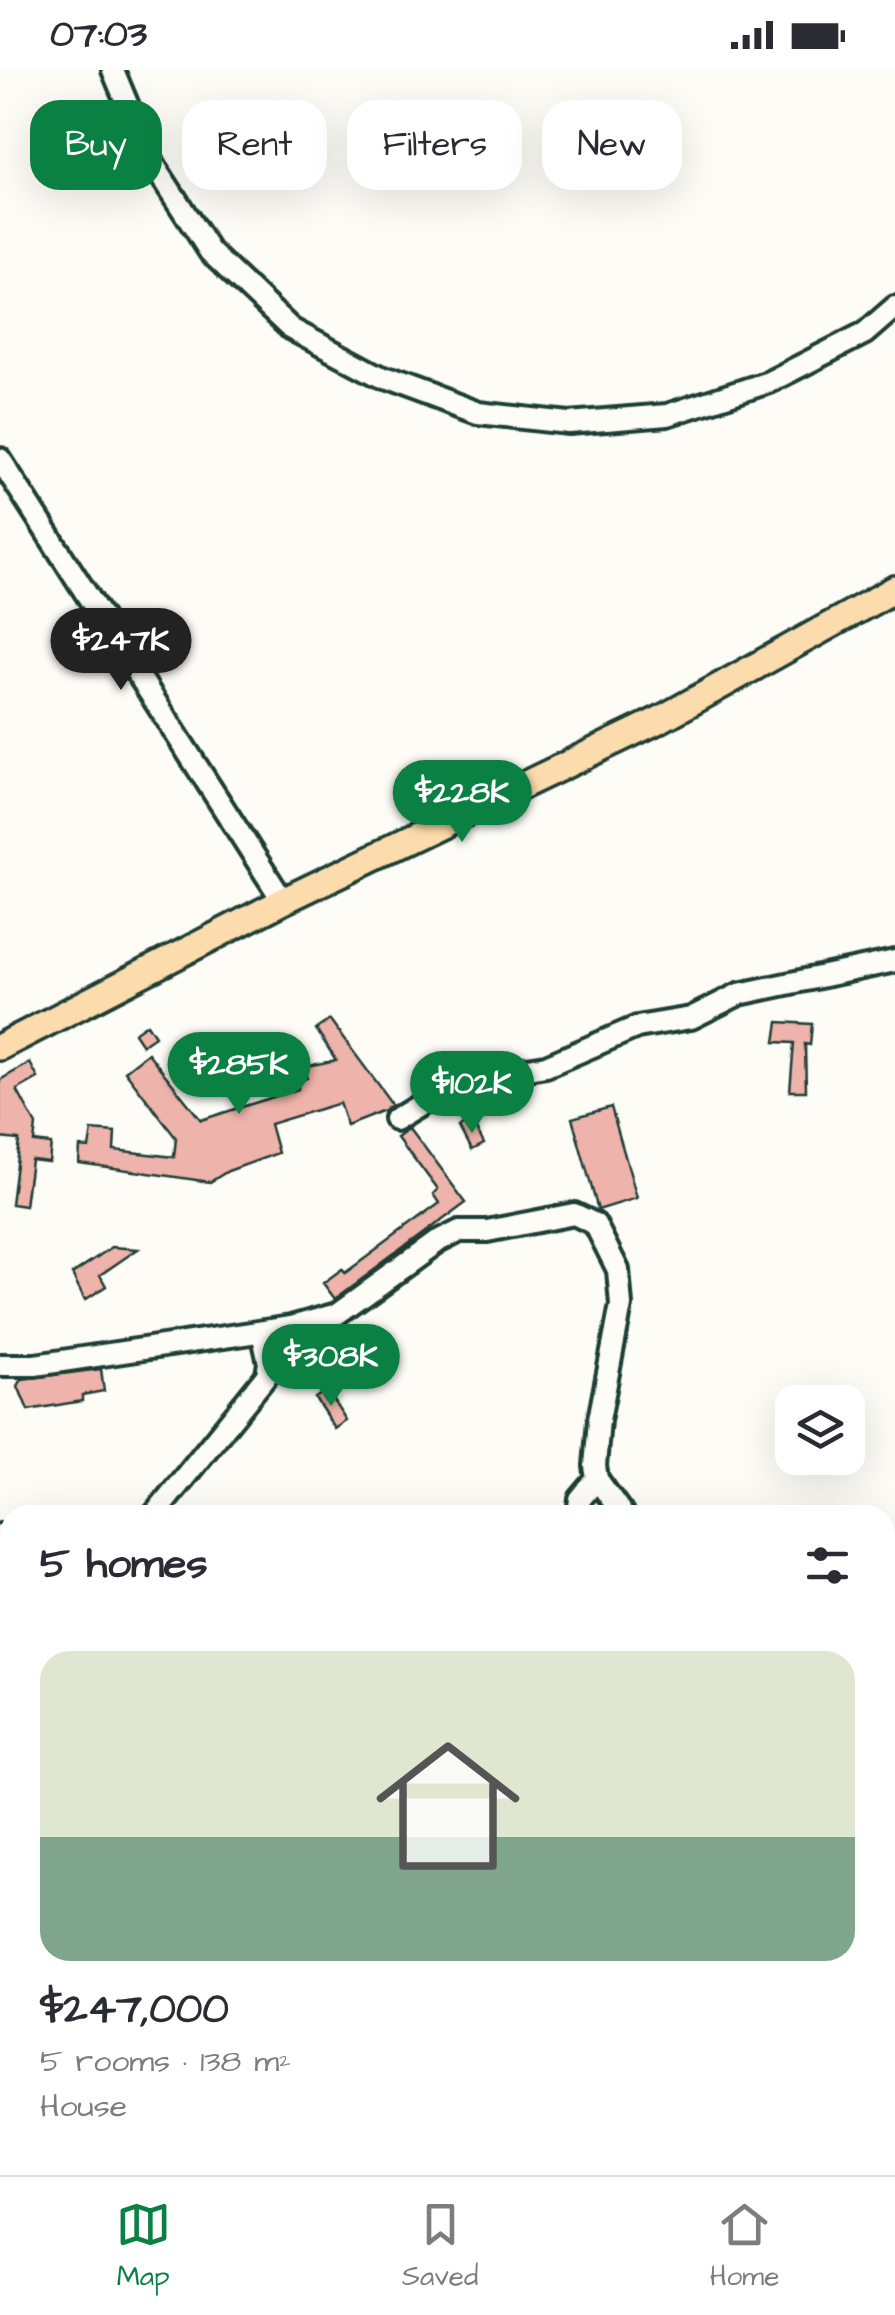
<!DOCTYPE html>
<html lang="en">
<head>
<meta charset="utf-8">
<style>
	:root { --surface:#fff; --page:#f2f2f3; --text:#2b2b33; --muted:#7c7c81; --line:#e1e1e2; --accent:#0b8043 }
	body { margin:0; font-family:"Architects Daughter",sans-serif; background:var(--page); color:var(--text); height:100vh; display:flex; flex-direction:column; font-size:38px; white-space:nowrap }
	* { box-sizing:border-box; margin:0 }
	p { font-size:32px; color:var(--muted) }
	.icon { flex:none; width:55px; height:55px; fill:none; stroke:currentColor; stroke-width:2; stroke-linecap:round; stroke-linejoin:round }
	.map { position:relative; flex:1; overflow:hidden }
	.panel { position:absolute; left:0px; top:1435px; width:895px; height:670px; display:flex; flex-direction:column; background:var(--surface); border-radius:30px 30px 0 0; box-shadow:0 10px 40px #0002 }
	.panel>* { flex:none }
	.banner { position:absolute; left:30px; top:30px; width:835px; height:90px; display:flex; gap:20px }
	.buttons { position:absolute; left:775px; top:1315px; display:grid; gap:20px }
	.buttons a { display:grid; place-items:center; width:90px; height:90px; border-radius:20px; background:var(--surface); box-shadow:0 10px 40px #0002; font-size:50px }
	.price { position:absolute; translate:-50% -85px; padding:0 22px; border-radius:35px; background:var(--accent); color:#fff; font-size:32px; line-height:65px; filter:drop-shadow(0 2px 5px #0008) }
	.price::after { content:''; position:absolute; left:50%; top:60px; width:30px; height:22px; margin-left:-15px; background:inherit; clip-path:polygon(0 0,100% 0,50% 100%) }
	.price.current { background:#222; color:#fff }
	ul { padding:0; list-style:none }
	li { display:grid; align-content:center; gap:20px; height:530px; padding:0 40px }
	li span { display:grid; place-items:center; height:310px; border-radius:30px; color:#555 }
	li>.icon { margin-inline-start:auto }
	span .icon { width:180px; height:180px; fill:#fffc; stroke-width:1 }
	li b { font-size:42px }
	h2 { display:flex; justify-content:space-between; align-items:center; height:120px; padding:0 40px; font-size:42px }
	.chip { padding:0 35px; border-radius:30px; background:var(--surface); box-shadow:0 10px 40px #0002; font-size:35px; line-height:90px }
	.chip.current { background:var(--accent); color:#fff }
	.status { display:flex; justify-content:space-between; align-items:center; height:70px; padding:0 50px; background:var(--surface); direction:ltr }
	.status svg { height:28px; fill:currentColor }
	.tab-bar { display:flex; justify-content:space-around; align-items:center; height:140px; border-top:2px solid var(--line); background:var(--surface); font-size:28px; color:var(--muted) }
	.tab-bar a { display:grid; justify-items:center; gap:5px }
	.tab-bar .current { color:var(--accent) }
	.map>svg:first-child { display:block }
	.building { fill:#eeb3aa; stroke:#1f3d34; stroke-width:2.5 }
	.lines { fill:none; stroke-linecap:round; stroke-linejoin:round }
	.minor-casing { stroke:#1f3d34; stroke-width:28 }
	.major-casing { stroke:#1f3d34; stroke-width:32 }
	.minor { stroke:#fdfcf7; stroke-width:20 }
	.major { stroke:#fcdcac; stroke-width:25 }
</style>
</head>
<body>
<div class="status"><b>07:03</b><svg viewBox="0 0 49 12"><path d="M0 12V9h3v3zM5 12V6h3v6zM10 12V3h3v9zM15 12V0h3v12zM26 1h20v11H26zM47 4h2v5h-2z"/></svg></div>
<div class="map">
<svg width="895" height="2105" viewBox="0 0 895 2105">
	<rect width="100%" height="100%" fill="#fdfcf7"/>
	<filter id="ink" filterUnits="userSpaceOnUse"><feTurbulence type="fractalNoise" baseFrequency=".01" numOctaves="2"/><feDisplacementMap in="SourceGraphic" scale="20" xChannelSelector="R" yChannelSelector="G"/><feConvolveMatrix kernelMatrix="1 2 1 2 8 2 1 2 1" color-interpolation-filters="sRGB"/></filter>
	<g filter="url(#ink)">
		<path class="building" d="M330 950 393 1035 386 1041 347 1056 339 1033 270 1054 278 1083 228 1101 210 1112 79 1093 80 1077 89 1078 92 1060 115 1062 114 1080 174 1087 176 1068 125 1001 148 983 201 1050 298 1019V1011L307 1008 304 997 336 990 316 959Z
			M778 952 812 954 810 975 805 974 806 1021H790L794 973 775 972Z
			M147 954 155 966 142 975 134 963Z
			M30 993 38 1008 17 1020 36 1055 34 1072 51 1074 49 1092 31 1090 25 1136 11 1134 19 1070 0 1068V1010Z
			M611 1037 637 1128 598 1140 572 1048Z
			M472 1051 484 1074 472 1080 460 1057Z
			M410 1057 466 1132 335 1229 323 1213 342 1199 345 1203 439 1134 433 1125 438 1120 398 1066Z
			M112 1177 138 1179 100 1205 106 1216 85 1230 72 1204Z
			M101 1299 104 1321 82 1325V1331L28 1340 18 1316 22 1309Z
			M327 1320 347 1351 335 1359 315 1328Z"/>
		<g class="lines">
			<defs>
				<path id="minor" d="M113 0 150 89 210 182 291 259 383 308 478 343 569 353 667 345 769 312 865 263 895 237
					M0 389 283 831
					M397 1049 448 1018 473 1008 546 996 637 957 691 948 739 924 895 891
					M0 1295H35L291 1257 337 1244 437 1172 459 1161H487L574 1144 595 1154 618 1200 621 1235 599 1350 595 1396 597 1409 623 1445
					M154 1445 267 1305 269 1293 262 1262
					M578 1445 580 1429 597 1409
					M0 1465 10 1470
					M885 1710 895 1720
					M0 1720 10 1730
					M885 1767 895 1756
					M0 1828 10 1819
					M273 2095 280 2105
					M463 2095 469 2105
					M589 2105 598 2095
					M893 2105 895 2101"/>
				<path id="major" d="M0 977 283 831 661 649 895 519"/>
			</defs>
			<use href="#minor" class="minor-casing"/>
			<use href="#major" class="major-casing"/>
			<use href="#minor" class="minor"/>
			<use href="#major" class="major"/>
		</g>
	</g>
</svg>
<div class="buttons">
<a><svg class="icon" aria-label="layers" viewBox="0 0 24 24"><path d="M12 4l9 5-9 5-9-5zM3 14l9 5 9-5"/></svg></a>
</div>
<b class="price current" style="left:121px;top:623px">$247K</b>
<b class="price" style="left:462px;top:775px">$228K</b>
<b class="price" style="left:239px;top:1047px">$285K</b>
<b class="price" style="left:472px;top:1066px">$102K</b>
<b class="price" style="left:331px;top:1339px">$308K</b>
<div class="banner">
<a class="chip current">Buy</a>
<a class="chip">Rent</a>
<a class="chip">Filters</a>
<a class="chip">New</a>
</div>
<section class="panel">
<h2>5 homes<svg class="icon" aria-label="filters" viewBox="0 0 24 24"><path d="M4 7h16M4 17h16"/><circle cx="9" cy="7" r="2"/><circle cx="15" cy="17" r="2"/></svg></h2>
<ul>
<li><span style="background:linear-gradient(#dfe7d0 60%,#7fa58c 0)"><svg class="icon" aria-label="home" viewBox="0 0 24 24"><path d="M3 11l9-7 9 7M6 9v11h12V9"/></svg></span><div><b>$247,000</b><p>5 rooms · 138 m²</p><p>House</p></div></li>
</ul>
</section>
</div>
<nav class="tab-bar">
<a class="current"><svg class="icon" aria-label="map" viewBox="0 0 24 24"><path d="M3 6l6-2 6 2 6-2v14l-6 2-6-2-6 2zM9 4v14M15 6v14"/></svg>Map</a>
<a><svg class="icon" aria-label="saved" viewBox="0 0 24 24"><path d="M7 4h10v16l-5-4-5 4z"/></svg>Saved</a>
<a><svg class="icon" aria-label="home" viewBox="0 0 24 24"><path d="M3 11l9-7 9 7M6 9v11h12V9"/></svg>Home</a>
</nav>
</body>
</html>
